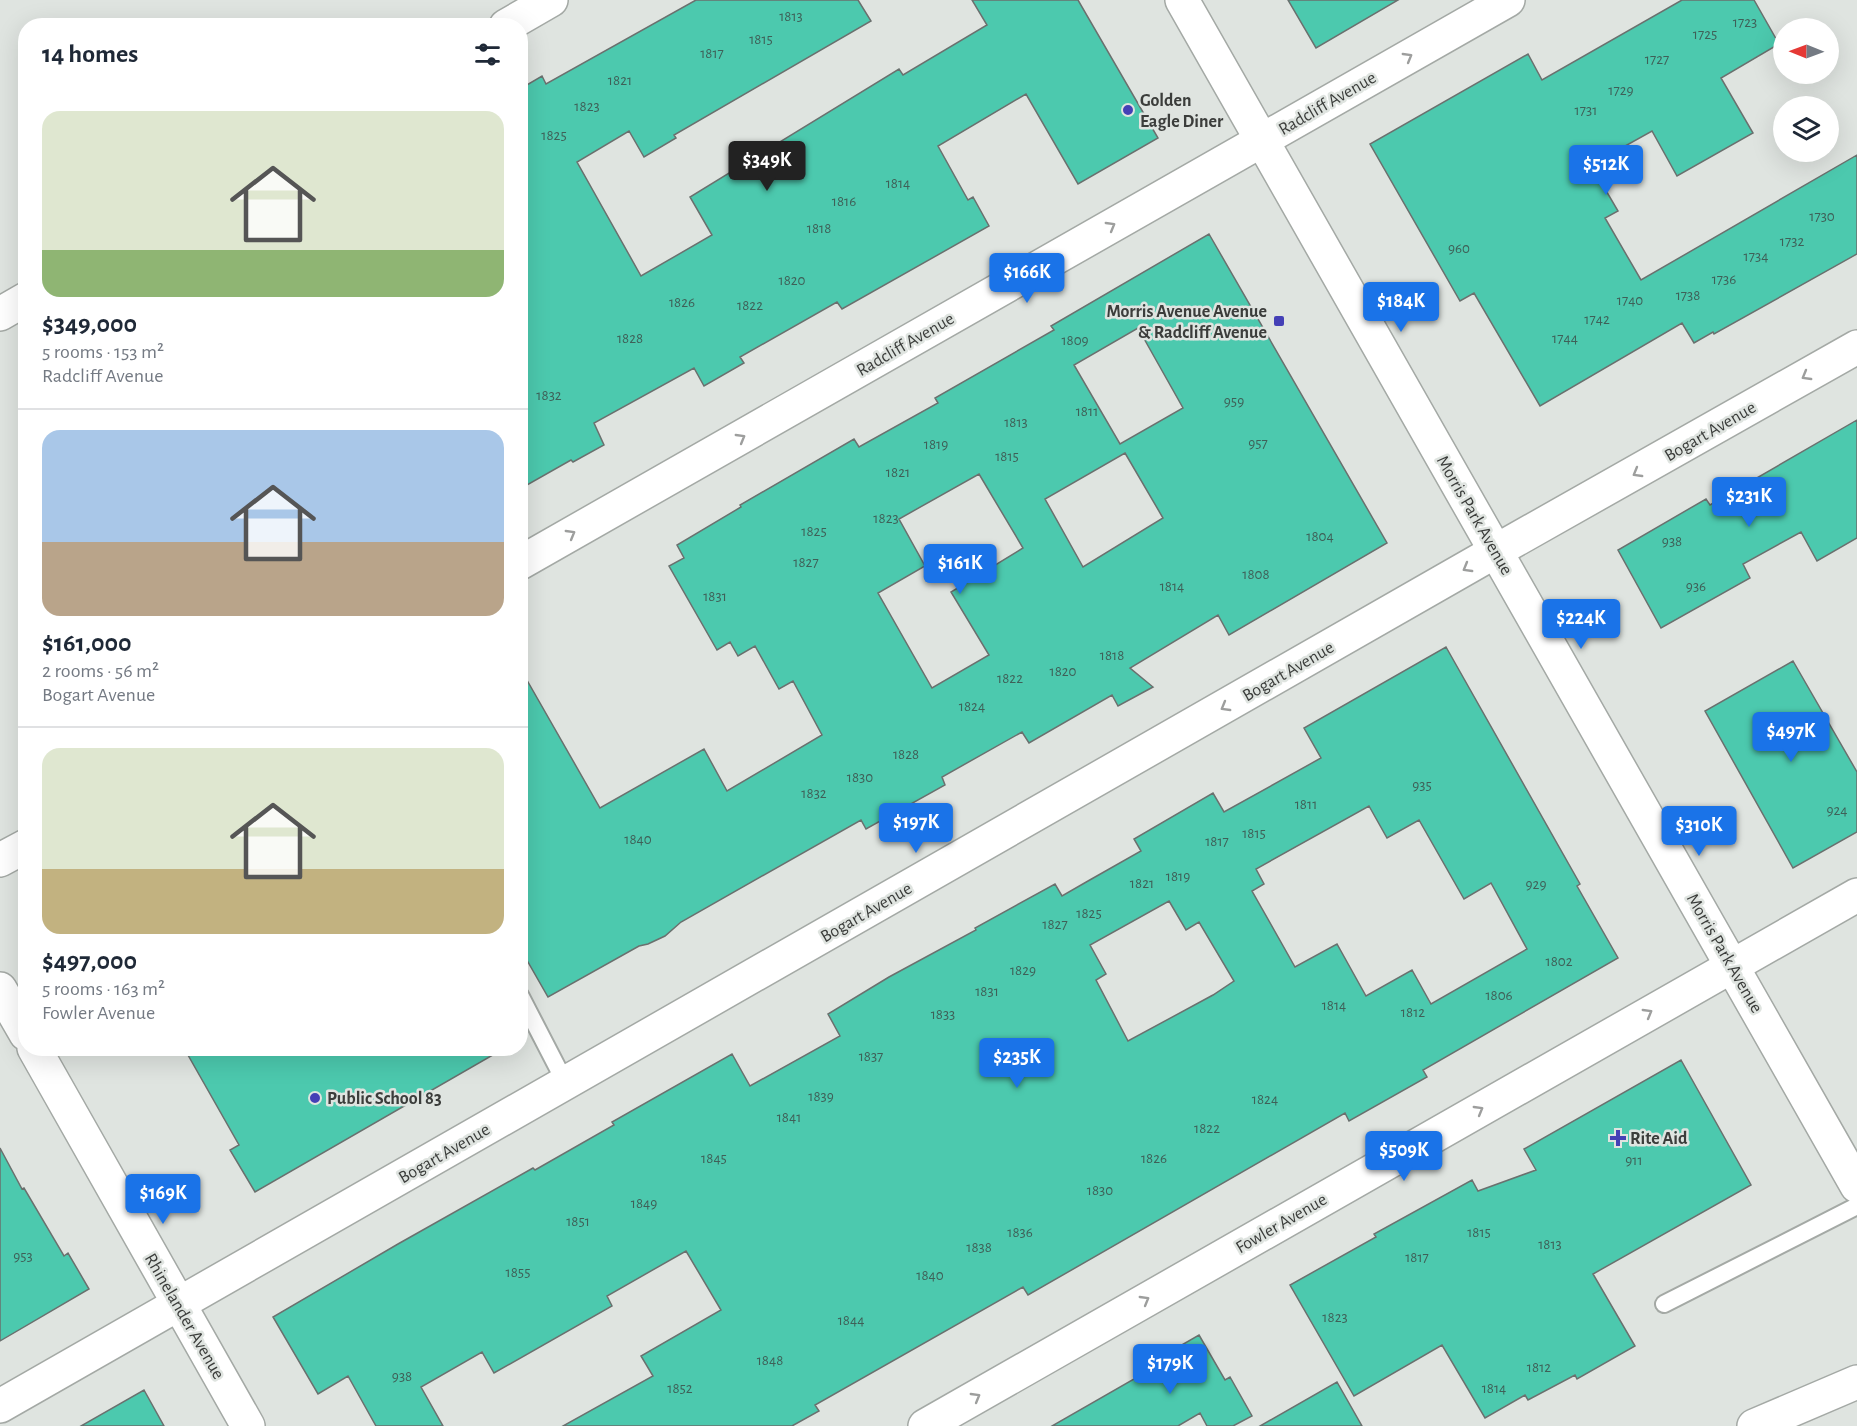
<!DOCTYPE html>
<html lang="en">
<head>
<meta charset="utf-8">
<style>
	:root { --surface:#fff; --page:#f2f2f3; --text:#1f2937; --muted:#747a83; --line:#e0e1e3; --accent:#1a73e8 }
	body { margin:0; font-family:"Alegreya Sans",sans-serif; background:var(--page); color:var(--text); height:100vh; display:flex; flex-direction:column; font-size:22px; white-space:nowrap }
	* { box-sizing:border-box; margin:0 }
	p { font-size:20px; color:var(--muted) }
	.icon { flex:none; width:33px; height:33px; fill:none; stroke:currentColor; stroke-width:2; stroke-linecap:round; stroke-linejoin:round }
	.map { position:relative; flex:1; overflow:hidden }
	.drawer { position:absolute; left:18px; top:18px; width:510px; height:1038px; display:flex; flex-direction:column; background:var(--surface); border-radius:24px; box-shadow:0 6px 24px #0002 }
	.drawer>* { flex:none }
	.needle { width:39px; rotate:271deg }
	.controls { position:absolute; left:1773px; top:18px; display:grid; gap:12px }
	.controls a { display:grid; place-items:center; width:66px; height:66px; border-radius:50%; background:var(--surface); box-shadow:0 6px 24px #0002; font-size:30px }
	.price { position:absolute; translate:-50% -51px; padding:0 14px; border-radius:6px; background:var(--accent); color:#fff; font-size:20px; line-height:39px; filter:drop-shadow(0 2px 3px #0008) }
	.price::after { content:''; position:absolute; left:50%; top:36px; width:18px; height:14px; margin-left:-9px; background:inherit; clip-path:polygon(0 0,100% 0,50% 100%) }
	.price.current { background:#222; color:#fff }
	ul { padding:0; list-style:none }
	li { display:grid; align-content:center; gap:12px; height:318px; padding:0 24px }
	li+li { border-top:2px solid var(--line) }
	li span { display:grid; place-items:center; height:186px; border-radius:18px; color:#555 }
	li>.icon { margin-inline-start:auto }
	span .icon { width:108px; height:108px; fill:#fffc; stroke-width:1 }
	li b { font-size:26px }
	h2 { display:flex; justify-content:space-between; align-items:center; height:72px; padding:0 24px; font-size:26px }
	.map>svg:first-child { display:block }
	.building { fill:#4cc9ae; stroke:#6a706e; stroke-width:1.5; fill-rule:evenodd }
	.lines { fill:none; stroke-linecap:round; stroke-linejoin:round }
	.lane-casing { stroke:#a4a9a5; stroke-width:20 }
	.street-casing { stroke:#a4a9a5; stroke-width:36 }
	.secondary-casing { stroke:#a4a9a5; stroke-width:36 }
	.lane { stroke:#fff; stroke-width:16 }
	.street { stroke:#fff; stroke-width:33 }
	.secondary { stroke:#fff; stroke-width:33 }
	.oneway { stroke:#9d9e9d }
	.poi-dot { fill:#4440b6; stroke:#dfe4e0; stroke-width:2 }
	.labels { text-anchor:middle; stroke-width:5; stroke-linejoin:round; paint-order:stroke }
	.number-label { font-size:15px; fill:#3f6058 }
	.poi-label { font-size:18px; font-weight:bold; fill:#3b3d3b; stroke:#dfe4e0; text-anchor:start }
	.street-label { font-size:18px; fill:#3b3d3b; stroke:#dfe4e0 }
</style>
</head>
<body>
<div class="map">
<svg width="1857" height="1426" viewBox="0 0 1857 1426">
	<rect width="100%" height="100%" fill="#dfe4e0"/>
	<path class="building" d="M696 0H858L871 21 674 135 676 138 644 157 629 131 577 162 641 276 712 235 690 197 899 69 903 75 987 25 972 0H1078L1158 138 1078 184 1026 94 938 146 968 200 973 197 989 226 842 309 837 302 740 357 744 363 704 386 694 368 594 423 604 445 573 462 571 460 520 489V89L542 76 546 84Z
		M1288 0H1398L1316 48Z
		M1682 0H1754L1779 44 1721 78 1753 133 1677 176 1652 131 1591 165 1618 211 1605 218 1641 280 1857 155V254L1714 334 1713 332 1694 343 1682 323 1540 406 1474 293 1460 301 1370 144 1528 54 1542 80Z
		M1209 234 1387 543 1229 635 1218 615 1130 668 1153 687 1118 706 1112 695 1029 743 1022 732 942 777 945 785 866 829 861 820 681 922 665 936 648 944 639 946 548 997 520 948V668L600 808 704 749 727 791 822 735 793 681 779 689 755 646 738 656 730 642 717 650 669 566 684 558 677 545 741 507 740 505 854 439 859 447 938 403 935 398 1054 330 1051 326ZM1138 328 1183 408 1120 444 1074 365ZM1125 453 1163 518 1083 567 1045 499ZM979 474 1023 548 951 592 989 655 932 688 878 593 925 566 899 519Z
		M1857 420V538L1817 561 1801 532 1743 564 1750 578 1661 628 1618 550 1706 499 1710 505Z
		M1446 647 1580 884 1577 886 1618 958 1423 1070 1427 1077 1349 1121 1345 1113 1028 1295 1023 1287 815 1405 819 1411 792 1426H563L653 1376 641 1356 721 1310 686 1251 607 1296 612 1306 494 1373 482 1352 421 1387 443 1426H376L348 1376 318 1394 273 1317 398 1244 533 1168 535 1170 614 1125 612 1122 732 1054 750 1086 840 1036 828 1014 889 977 976 930 975 928 1055 884 1062 896 1088 881 1141 851 1134 839 1213 793 1224 812 1321 758 1304 728ZM1369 806 1387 838 1419 820 1464 899 1491 883 1527 949 1431 1004 1412 970 1366 996 1337 944 1295 967 1252 891 1264 884 1256 869ZM1169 901 1186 930 1199 922 1234 981 1213 995 1128 1041 1096 980 1106 974 1090 945Z
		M1793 661 1857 772V832L1793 868 1705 711Z
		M184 1048H505L255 1192 230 1150 239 1145Z
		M1681 1060 1751 1185 1593 1274 1635 1346 1577 1379 1575 1375 1528 1400 1525 1395 1485 1418 1442 1345 1354 1396 1290 1285 1376 1237 1374 1234 1472 1180 1478 1191 1536 1170 1524 1149Z
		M0 1148 22 1189 24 1188 64 1256 68 1253 89 1289 0 1341Z
		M1199 1335 1225 1380 1230 1377 1252 1416 1233 1426H1207L1200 1413 1178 1426H1052L1169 1359 1166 1354Z
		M1337 1382 1362 1426H1260Z
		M144 1390 164 1426H81Z"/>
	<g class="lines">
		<defs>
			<path id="lane" d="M520 995 566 1084
				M1664 1304 1857 1206"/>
			<path id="street" d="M506 26 551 0
				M0 314 26 299
				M520 563 1508 0
				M0 860 26 846
				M0 989 26 1034
				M34 1048 248 1426
				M0 1406 1496 551 1857 347
				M925 1426 1857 895"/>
			<path id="secondary" d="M1182 0 1857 1186
				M1754 1426 1857 1382"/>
		</defs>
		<use href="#lane" class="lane-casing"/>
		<use href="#street" class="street-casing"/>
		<use href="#secondary" class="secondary-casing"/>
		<use href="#lane" class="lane"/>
		<use href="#street" class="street"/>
		<use href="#secondary" class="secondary"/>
	</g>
	<defs><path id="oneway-chevron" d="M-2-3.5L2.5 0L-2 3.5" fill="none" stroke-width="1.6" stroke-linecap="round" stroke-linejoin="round" transform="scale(1.5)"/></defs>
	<g class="oneway">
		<use href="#oneway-chevron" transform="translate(1408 57) rotate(-30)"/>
		<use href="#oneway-chevron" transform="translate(1111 226) rotate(-30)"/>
		<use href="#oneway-chevron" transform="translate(1806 376) rotate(150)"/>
		<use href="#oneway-chevron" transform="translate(741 438) rotate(-30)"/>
		<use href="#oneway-chevron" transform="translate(1637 473) rotate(150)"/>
		<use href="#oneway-chevron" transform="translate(571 534) rotate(-30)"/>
		<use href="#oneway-chevron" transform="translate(1467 568) rotate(150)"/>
		<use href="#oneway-chevron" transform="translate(1225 707) rotate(150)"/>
		<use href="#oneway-chevron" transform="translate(1648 1013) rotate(-30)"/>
		<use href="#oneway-chevron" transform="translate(1479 1110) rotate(-30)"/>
		<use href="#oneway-chevron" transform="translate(1145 1300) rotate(-30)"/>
		<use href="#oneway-chevron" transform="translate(976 1397) rotate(-30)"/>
	</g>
	<g class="poi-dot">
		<circle cx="1128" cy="110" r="6"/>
		<rect x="1273" y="315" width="12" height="12" rx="3"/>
		<circle cx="315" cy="1098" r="6"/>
		<path d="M1615 1129h6v6h6v6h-6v6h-6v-6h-6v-6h6z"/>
	</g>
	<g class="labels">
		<g class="number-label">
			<text x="791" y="21">1813</text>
			<text x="1745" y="27">1723</text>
			<text x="1705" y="39">1725</text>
			<text x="761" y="44">1815</text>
			<text x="712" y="58">1817</text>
			<text x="1657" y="64">1727</text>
			<text x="620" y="85">1821</text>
			<text x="1621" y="95">1729</text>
			<text x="587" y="111">1823</text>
			<text x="1586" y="115">1731</text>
			<text x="554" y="140">1825</text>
			<text x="898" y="188">1814</text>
			<text x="844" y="206">1816</text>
			<text x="1822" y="221">1730</text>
			<text x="819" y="233">1818</text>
			<text x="1792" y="246">1732</text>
			<text x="1459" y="253">960</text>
			<text x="1756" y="261">1734</text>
			<text x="1724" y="284">1736</text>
			<text x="792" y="285">1820</text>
			<text x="1688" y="300">1738</text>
			<text x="1630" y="305">1740</text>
			<text x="682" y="307">1826</text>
			<text x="750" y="310">1822</text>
			<text x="1597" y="324">1742</text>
			<text x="630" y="343">1828</text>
			<text x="1565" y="343">1744</text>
			<text x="1075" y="345">1809</text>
			<text x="549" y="400">1832</text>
			<text x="1234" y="406">959</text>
			<text x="1087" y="416">1811</text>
			<text x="1016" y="427">1813</text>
			<text x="1258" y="448">957</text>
			<text x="936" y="449">1819</text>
			<text x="1007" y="461">1815</text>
			<text x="898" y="477">1821</text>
			<text x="886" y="523">1823</text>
			<text x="814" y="536">1825</text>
			<text x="1320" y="541">1804</text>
			<text x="1672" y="546">938</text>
			<text x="806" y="567">1827</text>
			<text x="1256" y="579">1808</text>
			<text x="1172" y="591">1814</text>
			<text x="1696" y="591">936</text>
			<text x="715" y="601">1831</text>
			<text x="1112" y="660">1818</text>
			<text x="1063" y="676">1820</text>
			<text x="1010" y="683">1822</text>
			<text x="972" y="711">1824</text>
			<text x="906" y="759">1828</text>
			<text x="860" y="782">1830</text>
			<text x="1422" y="790">935</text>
			<text x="814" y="798">1832</text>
			<text x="1306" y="809">1811</text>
			<text x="1837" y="815">924</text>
			<text x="1254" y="838">1815</text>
			<text x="638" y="844">1840</text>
			<text x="1217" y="846">1817</text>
			<text x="1178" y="881">1819</text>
			<text x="1142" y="888">1821</text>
			<text x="1536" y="889">929</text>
			<text x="1089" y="918">1825</text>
			<text x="1055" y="929">1827</text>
			<text x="1559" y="966">1802</text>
			<text x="1023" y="975">1829</text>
			<text x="987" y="996">1831</text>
			<text x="1499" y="1000">1806</text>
			<text x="1334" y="1010">1814</text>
			<text x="1413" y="1017">1812</text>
			<text x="943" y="1019">1833</text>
			<text x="871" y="1061">1837</text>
			<text x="821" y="1101">1839</text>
			<text x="1265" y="1104">1824</text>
			<text x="789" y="1122">1841</text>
			<text x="1207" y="1133">1822</text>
			<text x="714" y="1163">1845</text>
			<text x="1154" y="1163">1826</text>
			<text x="1634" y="1165">911</text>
			<text x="1100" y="1195">1830</text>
			<text x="644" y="1208">1849</text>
			<text x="578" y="1226">1851</text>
			<text x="1020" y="1237">1836</text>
			<text x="1479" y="1237">1815</text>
			<text x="1550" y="1249">1813</text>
			<text x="979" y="1252">1838</text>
			<text x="23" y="1261">953</text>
			<text x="1417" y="1262">1817</text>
			<text x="518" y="1277">1855</text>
			<text x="930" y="1280">1840</text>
			<text x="1335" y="1322">1823</text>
			<text x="851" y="1325">1844</text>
			<text x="770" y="1365">1848</text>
			<text x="1539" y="1372">1812</text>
			<text x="402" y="1381">938</text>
			<text x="680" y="1393">1852</text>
			<text x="1494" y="1393">1814</text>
		</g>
		<g class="poi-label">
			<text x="1140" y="106">Golden<tspan x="1140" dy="21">Eagle Diner</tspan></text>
			<text x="1267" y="317" text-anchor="end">Morris Avenue Avenue<tspan x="1267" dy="21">&amp; Radcliff Avenue</tspan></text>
			<text x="327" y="1104">Public School 83</text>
			<text x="1630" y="1144">Rite Aid</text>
		</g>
		<g class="street-label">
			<text transform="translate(1327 103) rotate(-30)" y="6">Radcliff Avenue</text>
			<text transform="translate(905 344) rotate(-30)" y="6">Radcliff Avenue</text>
			<text transform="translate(1710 431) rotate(-30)" y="6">Bogart Avenue</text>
			<text transform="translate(1475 515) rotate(60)" y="6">Morris Park Avenue</text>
			<text transform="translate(1288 671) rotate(-30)" y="6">Bogart Avenue</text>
			<text transform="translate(866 912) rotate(-30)" y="6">Bogart Avenue</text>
			<text transform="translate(1725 953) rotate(60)" y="6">Morris Park Avenue</text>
			<text transform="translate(444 1153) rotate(-30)" y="6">Bogart Avenue</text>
			<text transform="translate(1281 1223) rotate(-30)" y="6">Fowler Avenue</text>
			<text transform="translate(185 1316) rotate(60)" y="6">Rhinelander Avenue</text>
		</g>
	</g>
</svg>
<div class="controls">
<a><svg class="needle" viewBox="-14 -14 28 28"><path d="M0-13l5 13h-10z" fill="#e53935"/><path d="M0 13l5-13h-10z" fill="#747a83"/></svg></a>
<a><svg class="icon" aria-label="layers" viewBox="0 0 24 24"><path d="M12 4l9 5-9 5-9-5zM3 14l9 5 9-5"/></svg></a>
</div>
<b class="price current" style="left:767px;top:192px">$349K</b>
<b class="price" style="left:1606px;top:196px">$512K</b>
<b class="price" style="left:1027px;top:304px">$166K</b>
<b class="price" style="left:1401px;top:333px">$184K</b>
<b class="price" style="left:1749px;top:528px">$231K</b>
<b class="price" style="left:960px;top:595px">$161K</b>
<b class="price" style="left:1581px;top:650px">$224K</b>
<b class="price" style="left:1791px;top:763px">$497K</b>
<b class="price" style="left:916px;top:854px">$197K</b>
<b class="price" style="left:1699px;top:857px">$310K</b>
<b class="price" style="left:1017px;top:1089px">$235K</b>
<b class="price" style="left:1404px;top:1182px">$509K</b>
<b class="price" style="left:163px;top:1225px">$169K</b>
<b class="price" style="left:1170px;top:1395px">$179K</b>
<section class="drawer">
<h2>14 homes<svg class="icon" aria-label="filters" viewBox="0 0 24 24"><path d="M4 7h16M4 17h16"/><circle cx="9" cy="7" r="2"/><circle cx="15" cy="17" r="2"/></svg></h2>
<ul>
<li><span style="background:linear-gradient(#dfe7d0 75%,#8fb573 0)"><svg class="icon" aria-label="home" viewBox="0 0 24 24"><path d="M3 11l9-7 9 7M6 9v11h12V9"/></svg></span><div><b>$349,000</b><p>5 rooms · 153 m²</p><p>Radcliff Avenue</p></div></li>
<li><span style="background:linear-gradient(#a9c7e8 60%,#b9a48a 0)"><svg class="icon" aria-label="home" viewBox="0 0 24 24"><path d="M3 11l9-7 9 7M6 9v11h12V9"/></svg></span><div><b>$161,000</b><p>2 rooms · 56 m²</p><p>Bogart Avenue</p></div></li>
<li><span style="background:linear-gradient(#dfe7d0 65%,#c2b280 0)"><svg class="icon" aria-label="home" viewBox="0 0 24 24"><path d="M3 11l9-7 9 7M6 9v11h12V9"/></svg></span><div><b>$497,000</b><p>5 rooms · 163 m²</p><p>Fowler Avenue</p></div></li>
</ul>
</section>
</div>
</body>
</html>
